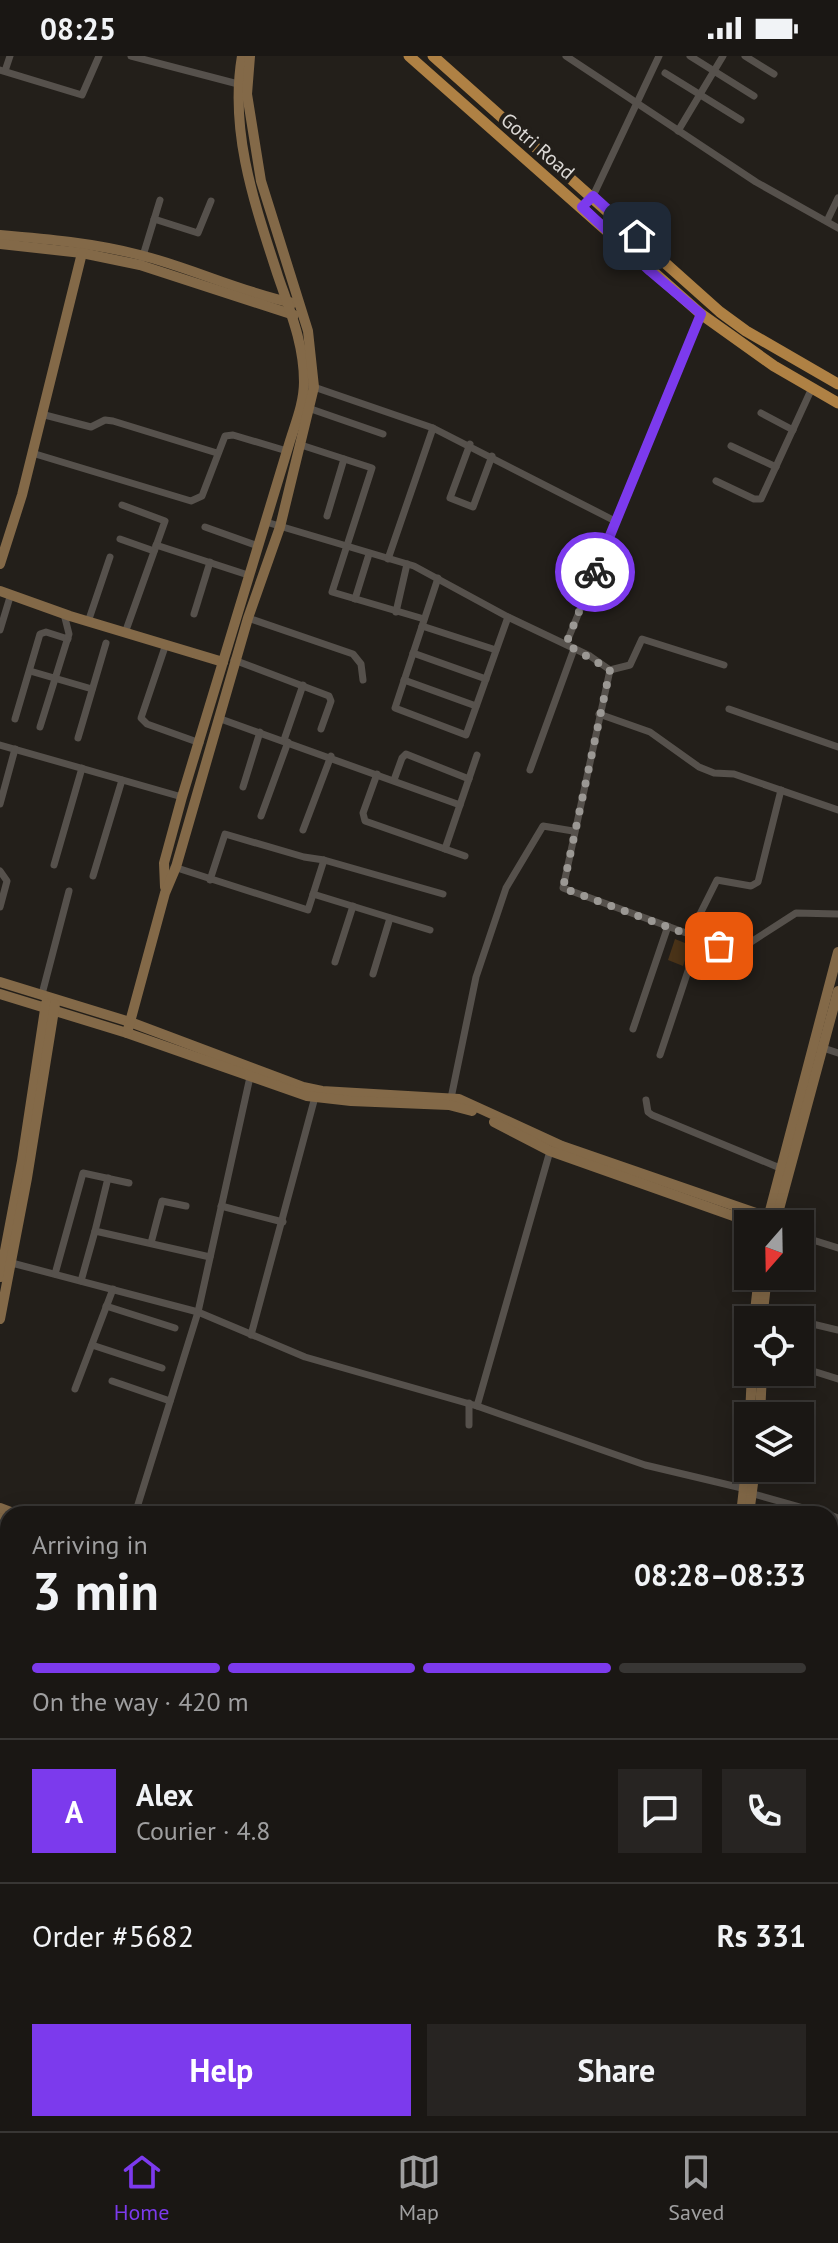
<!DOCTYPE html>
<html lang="en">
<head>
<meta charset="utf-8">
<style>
  body { margin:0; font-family:"PT Sans",sans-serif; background:#272422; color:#f1f3f6; height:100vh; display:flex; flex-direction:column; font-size:30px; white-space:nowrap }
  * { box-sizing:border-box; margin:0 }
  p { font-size:26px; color:#9f9fa0 }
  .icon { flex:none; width:44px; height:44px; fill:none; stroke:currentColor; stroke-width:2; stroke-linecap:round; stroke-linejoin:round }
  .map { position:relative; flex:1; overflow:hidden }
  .details { position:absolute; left:0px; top:1450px; width:838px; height:626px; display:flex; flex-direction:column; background:#1a1714; border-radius:24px 24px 0 0; box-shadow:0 4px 20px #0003,0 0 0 2px #383634 }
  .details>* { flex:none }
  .needle { width:52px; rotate:200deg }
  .fabs { position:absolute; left:734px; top:1154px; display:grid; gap:16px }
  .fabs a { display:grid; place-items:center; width:80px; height:80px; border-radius:0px; background:#1a1714; box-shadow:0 4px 20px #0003,0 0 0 2px #383634; font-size:40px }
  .pin { position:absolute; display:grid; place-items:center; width:68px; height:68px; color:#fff; margin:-34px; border-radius:16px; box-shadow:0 4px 12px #0006 }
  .courier { position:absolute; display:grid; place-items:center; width:80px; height:80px; margin:-40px; border:6px solid #7c3aed; border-radius:50%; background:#fff; color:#222; box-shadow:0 2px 10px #0007 }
  .headline em { font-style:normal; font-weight:700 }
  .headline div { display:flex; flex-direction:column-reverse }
  .headline { display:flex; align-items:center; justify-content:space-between; height:136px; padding:0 32px }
  h1 { font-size:52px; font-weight:700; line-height:60px }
  .bar { display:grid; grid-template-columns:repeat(4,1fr); gap:12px 8px; align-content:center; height:96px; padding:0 32px }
  .bar i { height:10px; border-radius:6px; background:#383634 }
  .bar .selected { background:#7c3aed }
  .bar p { grid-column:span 4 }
  .line { display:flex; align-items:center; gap:20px; padding:0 32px; border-top:2px solid #383634 }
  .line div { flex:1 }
  .round { display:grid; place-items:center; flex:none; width:84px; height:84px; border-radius:0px; background:#272422 }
  .primary-button { display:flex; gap:16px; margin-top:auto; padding:16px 32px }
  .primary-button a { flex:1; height:92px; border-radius:0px; background:#7c3aed; color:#fff; font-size:32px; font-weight:700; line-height:92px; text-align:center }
  .primary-button a+a { background:#272422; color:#f1f3f6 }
  .status { display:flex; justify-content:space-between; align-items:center; height:56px; padding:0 40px; background:#1a1714; direction:ltr }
  .status svg { height:22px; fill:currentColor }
  .dock { display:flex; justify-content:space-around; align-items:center; height:112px; border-top:2px solid #383634; background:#1a1714; font-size:22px; color:#9f9fa0 }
  .dock a { display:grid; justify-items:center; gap:4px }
  .dock .selected { color:#7c3aed }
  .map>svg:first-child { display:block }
</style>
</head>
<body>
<div class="status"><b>08:25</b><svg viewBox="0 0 49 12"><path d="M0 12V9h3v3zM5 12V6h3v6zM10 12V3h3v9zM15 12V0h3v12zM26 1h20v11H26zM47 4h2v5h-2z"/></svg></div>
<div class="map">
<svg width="838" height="2075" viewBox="0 0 838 2075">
  <rect width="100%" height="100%" fill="#231f1a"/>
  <!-- building -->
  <path fill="#4a3318" d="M675 883 690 889 683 910 668 904Z"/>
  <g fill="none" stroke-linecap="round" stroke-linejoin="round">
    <!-- street -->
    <g stroke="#56514c" stroke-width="7">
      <path d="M131 0 238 28"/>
      <path d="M566 0 756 126 838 172"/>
      <path d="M690 0 754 40"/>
      <path d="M745 0 774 18"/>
      <path d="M0 14 82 39 99 0"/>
      <path d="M5 15 10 0"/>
      <path d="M665 17 741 64"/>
      <path d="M678 75 723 0"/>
      <path d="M582 151 593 140 659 0"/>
      <path d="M154 163 198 177 211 145"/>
      <path d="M827 165 838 142"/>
      <path d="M142 203 160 144"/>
      <path d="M311 330 433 372 615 465"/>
      <path d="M311 353 383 378"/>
      <path d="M761 357 793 374"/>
      <path d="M41 358 91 371 105 364 113 365 217 397"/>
      <path d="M470 388 450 442 473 451 492 400"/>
      <path d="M301 389 372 412 332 536 424 563"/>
      <path d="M731 390 776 411"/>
      <path d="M32 397 191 445 202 440 225 380 233 379 287 395"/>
      <path d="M716 425 754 443H761L812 332"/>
      <path d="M122 449 165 465 125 577"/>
      <path d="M327 460 344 403"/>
      <path d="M266 466 414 510 508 561 590 600 610 614 563 832 730 893 748 888 796 857 838 858"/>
      <path d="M205 471 258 490"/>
      <path d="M120 483 154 495"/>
      <path d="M156 489 248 519"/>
      <path d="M388 503 433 372"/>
      <path d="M438 522 395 652 466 679 508 561"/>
      <path d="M355 543 369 498"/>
      <path d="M396 556 407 508"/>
      <path d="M194 558 210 506"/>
      <path d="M248 562 353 598 361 608 363 624"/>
      <path d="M88 566 110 501"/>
      <path d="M422 570 496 594"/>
      <path d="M0 574 10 541"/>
      <path d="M566 588 701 258"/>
      <path d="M165 591 141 662 147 668 200 687"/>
      <path d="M413 597 486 623"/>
      <path d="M234 604 329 640 331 645 321 673"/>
      <path d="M610 614 630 609 642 583 724 609"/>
      <path d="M30 615 92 633"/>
      <path d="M404 624 476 650"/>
      <path d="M729 653 838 691"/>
      <path d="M599 658 650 676 699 711 714 717 734 718 838 754"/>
      <path d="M218 662 460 749"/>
      <path d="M15 663 40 578 46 576 68 583"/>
      <path d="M40 671 69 578 64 558"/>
      <path d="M78 682 106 587"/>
      <path d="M284 684 303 629"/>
      <path d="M0 689 182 741"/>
      <path d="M530 714 574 593"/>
      <path d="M377 718 363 757 365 765 465 800"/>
      <path d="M394 724 402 702 406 698 469 723"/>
      <path d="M243 731 260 676"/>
      <path d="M0 748 15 693"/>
      <path d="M261 760 288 686"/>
      <path d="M303 774 331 700"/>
      <path d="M445 793 477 699"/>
      <path d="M324 804 443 838"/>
      <path d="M54 809 82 712"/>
      <path d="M174 811 308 854 324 804 304 801 225 778 210 824"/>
      <path d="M0 815 7 825 0 851"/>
      <path d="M93 820 122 724"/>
      <path d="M313 838 430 874"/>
      <path d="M690 878 717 824 751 830 758 826 781 734"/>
      <path d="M335 906 353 850"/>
      <path d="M373 918 390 862"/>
      <path d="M42 938 69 835"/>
      <path d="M633 973 668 870"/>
      <path d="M820 991 838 997"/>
      <path d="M660 999 699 882"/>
      <path d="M646 1044 648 1056 652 1059 780 1112"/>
      <path d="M450 1047 476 921 506 832 543 770 573 775"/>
      <path d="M108 1122 95 1175 210 1201"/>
      <path d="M221 1150 283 1166"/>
      <path d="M800 1180 838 1192"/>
      <path d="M151 1187 162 1145 186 1150"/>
      <path d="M8 1206 198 1256 305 1301 477 1350 550 1095"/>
      <path d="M55 1218 83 1117 129 1127"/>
      <path d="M81 1225 95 1175"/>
      <path d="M106 1250 175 1272"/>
      <path d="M761 1255 798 1264"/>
      <path d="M800 1265 838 1274"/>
      <path d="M251 1279 315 1041"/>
      <path d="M92 1289 162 1312"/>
      <path d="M800 1311 838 1323"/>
      <path d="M112 1325 170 1345"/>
      <path d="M75 1333 113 1233"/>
      <path d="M469 1347V1369"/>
      <path d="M477 1350 645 1409 746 1433"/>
      <path d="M750 1437 825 1458"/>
      <path d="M135 1458 198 1256 250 1021"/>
      <path d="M830 1459 838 1462"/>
      <path d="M830 1513 838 1514"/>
      <path d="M830 1648 838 1650"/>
      <path d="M830 1700 838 1702"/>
      <path d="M830 1738 834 1739 830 1771"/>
      <path d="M832 1962 838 1840"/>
      <path d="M538 2068 560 2075"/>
      <path d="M294 2075 297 2068"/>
      <path d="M650 2075 651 2068"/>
    </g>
    <!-- secondary -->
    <g stroke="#836948" stroke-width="10">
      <path d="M0 179C48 183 93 187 140 199 192 212 240 236 293 247"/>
      <path d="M0 188 82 197 140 209 294 259"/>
      <path d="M0 508 22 439 82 197"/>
      <path d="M0 535 70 560 223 606"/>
      <path d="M165 831 164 807 182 741 290 385C296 366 304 346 304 326 304 288 290 255 278 220 255 149 229 76 242 0"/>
      <path d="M0 926 130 966 303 1031 322 1035 459 1043 562 1090 776 1164"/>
      <path d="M0 938 127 977 307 1040 351 1045 449 1049 472 1055"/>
      <path d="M127 977 165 837 176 811 248 562 280 471 314 331 308 275 261 125 247 38 250 0"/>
      <path d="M494 1066 550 1095 756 1168"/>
      <path d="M767 1166 838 896"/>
      <path d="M775 1168 838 935"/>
      <path d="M0 1221 22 1105 46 947"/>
      <path d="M0 1263 27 1122 55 948"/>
      <path d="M754 1264 759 1220"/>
      <path d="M762 1264 767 1220"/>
      <path d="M750 1360 752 1316"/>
      <path d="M760 1360 762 1316"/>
      <path d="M0 1452 16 1458"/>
      <path d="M741 1458 748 1397"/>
      <path d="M749 1458 755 1412"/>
      <path d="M0 1462 8 1465"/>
      <path d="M744 2068 746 2075"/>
      <path d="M753 2068 755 2075"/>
    </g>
    <!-- primary -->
    <g stroke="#af8144" stroke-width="11">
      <path d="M409 0 701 258 774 310 838 347"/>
      <path d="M433 0 720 256 746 275 838 328"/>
    </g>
  </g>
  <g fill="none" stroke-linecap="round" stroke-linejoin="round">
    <!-- done -->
    <path stroke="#9b9894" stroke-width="8" stroke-dasharray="0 14.4" d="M595 516 566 588 610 614 563 832 719 890"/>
    <!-- route -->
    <path stroke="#7c3aed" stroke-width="10" d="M595 516 701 258 650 215 582 151 593 140 637 180"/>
  </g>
  <g text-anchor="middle" stroke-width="8" stroke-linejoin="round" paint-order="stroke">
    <!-- street labels -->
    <g font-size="20" fill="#dcd9d6" stroke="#231f1a">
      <text transform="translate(538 90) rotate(41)" y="7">Gotri Road</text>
    </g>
  </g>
</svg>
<div class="fabs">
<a><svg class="needle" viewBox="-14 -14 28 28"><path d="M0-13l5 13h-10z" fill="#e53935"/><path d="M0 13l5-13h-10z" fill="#9f9fa0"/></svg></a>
<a><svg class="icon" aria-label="locate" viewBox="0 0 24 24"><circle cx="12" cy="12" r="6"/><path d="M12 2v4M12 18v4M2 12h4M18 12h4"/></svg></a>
<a><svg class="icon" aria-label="layers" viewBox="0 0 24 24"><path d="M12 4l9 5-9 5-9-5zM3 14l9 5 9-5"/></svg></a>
</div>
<div class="pin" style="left:719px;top:890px;background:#ea580c"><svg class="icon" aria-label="bag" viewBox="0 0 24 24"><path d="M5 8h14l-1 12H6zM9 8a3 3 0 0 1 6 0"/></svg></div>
<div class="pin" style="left:637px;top:180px;background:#1f2937"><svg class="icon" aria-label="home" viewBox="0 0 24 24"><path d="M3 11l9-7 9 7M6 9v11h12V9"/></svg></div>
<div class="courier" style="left:595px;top:516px"><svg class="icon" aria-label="bike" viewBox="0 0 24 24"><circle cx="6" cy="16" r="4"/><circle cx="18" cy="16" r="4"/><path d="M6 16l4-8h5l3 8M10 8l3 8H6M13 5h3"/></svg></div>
<section class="details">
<div class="headline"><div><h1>3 min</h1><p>Arriving in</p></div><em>08:28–08:33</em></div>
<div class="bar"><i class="selected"></i><i class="selected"></i><i class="selected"></i><i></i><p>On the way · 420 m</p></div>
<div class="line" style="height:144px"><b class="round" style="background:#7c3aed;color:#fff">A</b><div><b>Alex</b><p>Courier · 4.8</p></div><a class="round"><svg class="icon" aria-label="chat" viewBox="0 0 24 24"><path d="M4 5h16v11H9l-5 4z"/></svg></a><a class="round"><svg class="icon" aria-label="phone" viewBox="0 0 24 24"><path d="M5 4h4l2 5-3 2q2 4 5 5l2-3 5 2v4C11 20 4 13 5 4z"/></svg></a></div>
<div class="line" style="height:104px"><div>Order #5682</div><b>Rs 331</b></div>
<div class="primary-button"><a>Help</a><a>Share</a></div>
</section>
</div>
<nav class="dock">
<a class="selected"><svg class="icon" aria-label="home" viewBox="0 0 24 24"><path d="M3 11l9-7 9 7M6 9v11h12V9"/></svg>Home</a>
<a><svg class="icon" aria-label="map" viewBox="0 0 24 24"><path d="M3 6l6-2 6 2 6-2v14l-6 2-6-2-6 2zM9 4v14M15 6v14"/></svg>Map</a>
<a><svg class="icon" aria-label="saved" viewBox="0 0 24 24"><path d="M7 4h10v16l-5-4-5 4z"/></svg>Saved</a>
</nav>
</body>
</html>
